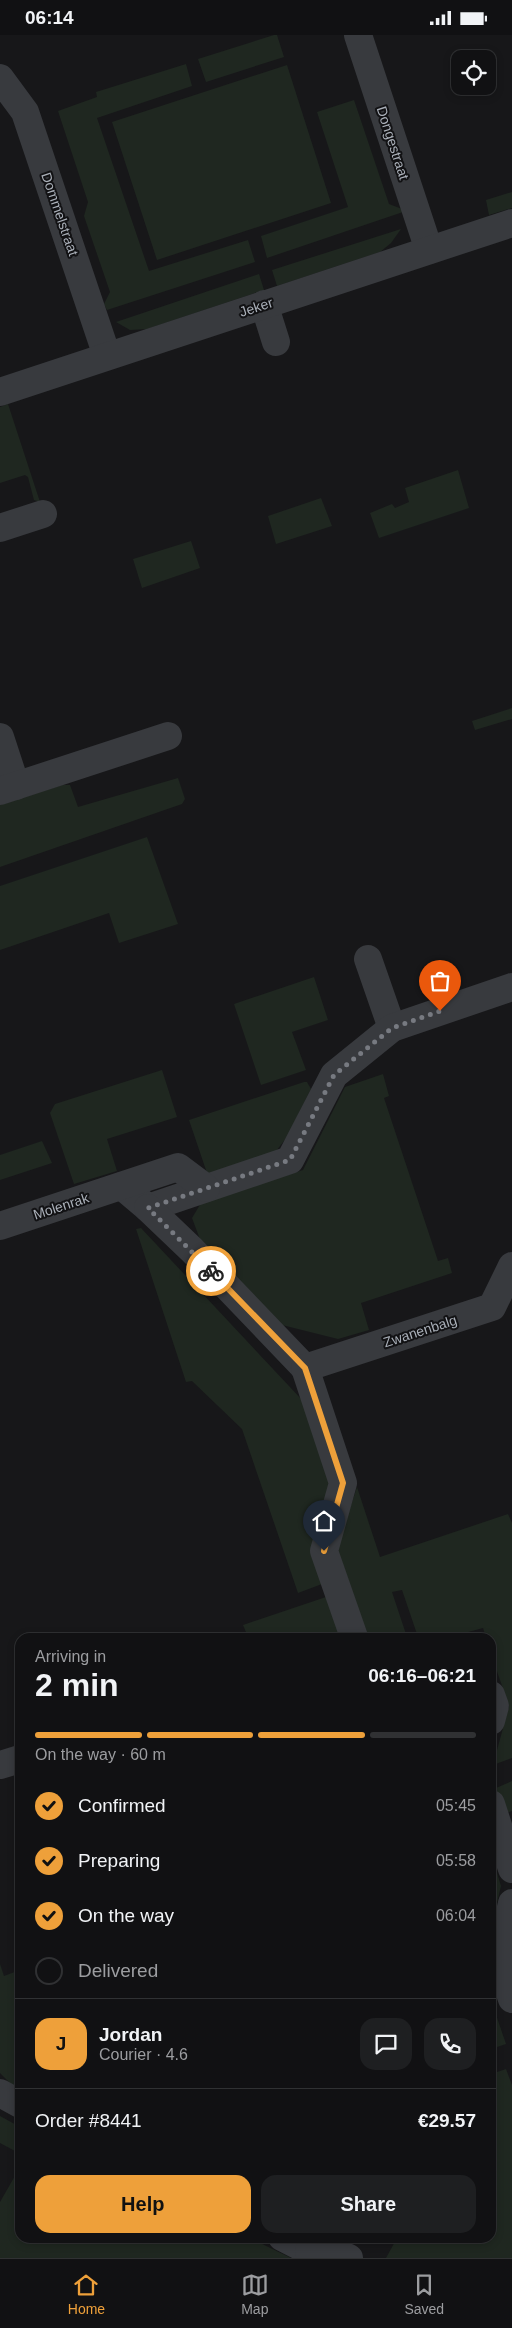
<!DOCTYPE html>
<html lang="en">
<head>
<meta charset="utf-8">
<style>
  body { margin:0; font-family:Helvetica,sans-serif; background:#1e1f21; color:#f1f3f6; height:100vh; display:flex; flex-direction:column; font-size:19px; white-space:nowrap }
  * { box-sizing:border-box; margin:0 }
  p { font-size:16px; color:#9c9da0 }
  .icon { flex:none; width:28px; height:28px; fill:none; stroke:currentColor; stroke-width:2; stroke-linecap:round; stroke-linejoin:round }
  .map { position:relative; flex:1; overflow:hidden }
  .details { position:absolute; left:15px; top:1598px; width:481px; height:610px; display:flex; flex-direction:column; background:#111113; border-radius:15px; box-shadow:0 2px 8px #0003,0 0 0 1px #303133 }
  .details>* { flex:none }
  .controls { position:absolute; left:451px; top:15px; display:grid; gap:10px }
  .controls a { display:grid; place-items:center; width:45px; height:45px; border-radius:10px; background:#111113; box-shadow:0 2px 8px #0003,0 0 0 1px #303133; font-size:25px }
  .pin { position:absolute; display:grid; place-items:center; width:42px; height:42px; color:#fff; margin:-51px -21px; border-radius:50% 50% 50% 0; rotate:-45deg; box-shadow:0 0 5px #0007 }
  .pin .icon { rotate:45deg }
  .courier { position:absolute; display:grid; place-items:center; width:50px; height:50px; margin:-25px; border:4px solid #eea03a; border-radius:50%; background:#fff; color:#222; box-shadow:0 1px 6px #0007 }
  .head em { font-style:normal; font-weight:800 }
  .head div { display:flex; flex-direction:column-reverse }
  .head { display:flex; align-items:center; justify-content:space-between; height:85px; padding:0 20px }
  h1 { font-size:32px; font-weight:800; line-height:38px }
  .bar { display:grid; grid-template-columns:repeat(4,1fr); gap:8px 5px; align-content:center; height:60px; padding:0 20px }
  .bar i { height:6px; border-radius:4px; background:#303133 }
  .bar .active { background:#eea03a }
  .bar p { grid-column:span 4 }
  .line { display:flex; align-items:center; gap:12px; padding:0 20px; border-top:1px solid #303133 }
  .line div { flex:1 }
  .round { display:grid; place-items:center; flex:none; width:52px; height:52px; border-radius:15px; background:#1e1f21 }
  ol { padding:0 20px; list-style:none }
  li { display:flex; align-items:center; gap:15px; height:55px }
  li p { margin-inline-start:auto }
  li .icon { padding:5px; border-radius:50%; background:#eea03a; color:#111; stroke-width:4 }
  li:last-child { color:#9c9da0 }
  li i { width:28px; height:28px; border:2px solid #303133; border-radius:50% }
  .cta { display:flex; gap:10px; margin-top:auto; padding:10px 20px }
  .cta a { flex:1; height:58px; border-radius:15px; background:#eea03a; color:#111; font-size:20px; font-weight:800; line-height:58px; text-align:center }
  .cta a+a { background:#1e1f21; color:#f1f3f6 }
  .status { display:flex; justify-content:space-between; align-items:center; height:35px; padding:0 25px; background:#111113; direction:ltr }
  .status svg { height:14px; fill:currentColor }
  .menu { display:flex; justify-content:space-around; align-items:center; height:70px; border-top:1px solid #303133; background:#111113; font-size:14px; color:#9c9da0 }
  .menu a { display:grid; justify-items:center; gap:2px }
  .menu .active { color:#eea03a }
  .map>svg:first-child { display:block }
</style>
</head>
<body>
<div class="status"><b>06:14</b><svg viewBox="0 0 49 12"><path d="M0 12V9h3v3zM5 12V6h3v6zM10 12V3h3v9zM15 12V0h3v12zM26 1h20v11H26zM47 4h2v5h-2z"/></svg></div>
<div class="map">
<svg width="512" height="2223" viewBox="0 0 512 2223">
  <rect width="100%" height="100%" fill="#171719"/>
  <!-- green -->
  <g fill="#1f2720">
    <path d="M274 0H277L284 22 206 47 198 24Z"/>
    <path d="M186 29 192 51 97 83 149 236 248 205 255 227 107 275 104 269 110 257 84 181 88 167 58 76 97 62 96 57Z"/>
    <path d="M287 30 331 168 157 225 112 87Z"/>
    <path d="M354 65 389 169 402 174 403 177 267 223 261 201 348 172 317 77Z"/>
    <path d="M512 157V173L489 180 486 165Z"/>
    <path d="M401 194 391 208 380 217 277 251 272 235Z"/>
    <path d="M259 239 264 255 147 294 130 295 116 287Z"/>
    <path d="M8 369 40 467 34 465 28 442 25 440 0 448V372Z"/>
    <path d="M458 435 469 473 379 503 370 478 392 469 395 473 409 467 405 453Z"/>
    <path d="M321 463 332 491 276 509 268 481Z"/>
    <path d="M191 506 200 533 142 553 133 524Z"/>
    <path d="M512 673V684L475 695 472 686Z"/>
    <path d="M178 743 185 764 182 769 0 832V770L62 750H70L78 772Z"/>
    <path d="M147 802 178 889 119 908 109 878 0 915V851Z"/>
    <path d="M314 942 328 985 292 997 306 1035 261 1050 234 969Z"/>
    <path d="M162 1035 177 1082 107 1104 117 1136 74 1149 50 1078 55 1069Z"/>
    <path d="M383 1039 389 1061 384 1063 438 1226 448 1223 452 1238 361 1268 369 1295 338 1304 282 1290 201 1207 192 1183 201 1168 303 1135 345 1052Z"/>
    <path d="M304 1047H307L311 1054 287 1102 273 1120 208 1141 189 1085Z"/>
    <path d="M42 1106 52 1128 0 1145V1120Z"/>
    <path d="M141 1193 304 1367 330 1445 322 1549 298 1558 242 1394 192 1346 186 1347 136 1194Z"/>
    <path d="M357 1452 380 1522 508 1479 512 1488V1723L493 1730 509 1671 491 1619V1602H486L483 1593 450 1602H418L402 1555 392 1557 407 1602H368L337 1512Z"/>
    <path d="M326 1562 340 1602H248L243 1590Z"/>
    <path d="M512 1746V1776L503 1779 496 1753Z"/>
    <path d="M491 1825H493L501 1851 491 1893Z"/>
    <path d="M0 1929 4 1941 20 1935V2055L12 2050 0 2038Z"/>
    <path d="M491 1965 506 2009 491 2014Z"/>
    <path d="M506 2034 512 2050V2223H386L397 2203 491 2202V2039Z"/>
    <path d="M0 2081 20 2092V2107L15 2116 0 2108Z"/>
    <path d="M20 2132V2202L250 2203 291 2223H0V2167Z"/>
  </g>
  <g fill="none" stroke-linecap="round" stroke-linejoin="round">
    <!-- minor -->
    <g stroke="#383a3e" stroke-width="28">
      <path d="M358 0 429 215"/>
      <path d="M0 43 25 77 107 321"/>
      <path d="M264 269 276 307"/>
      <path d="M0 357 512 188"/>
      <path d="M0 493 43 479"/>
      <path d="M0 702 16 751"/>
      <path d="M0 756 168 701"/>
      <path d="M368 924 392 993"/>
      <path d="M122 1151 148 1173 290 1125 334 1040 392 993 512 952"/>
      <path d="M148 1173 192 1215 305 1333"/>
      <path d="M0 1191 178 1132 206 1153"/>
      <path d="M354 1602 324 1516 343 1448 305 1333 492 1272 512 1231"/>
      <path d="M491 1660 495 1671 491 1686"/>
      <path d="M0 1730 20 1724"/>
      <path d="M491 1769 512 1834"/>
      <path d="M512 1868 499 1925 512 1964"/>
      <path d="M0 2058 20 2069"/>
      <path d="M282 2202 309 2216 313 2223"/>
      <path d="M309 2216 327 2213 349 2223"/>
    </g>
  </g>
  <g fill="none" stroke-linecap="round" stroke-linejoin="round">
    <!-- done -->
    <path stroke="#777a81" stroke-width="5" stroke-dasharray="0 9" d="M211 1236 148 1173 290 1125 334 1040 392 993 440 976"/>
    <!-- route -->
    <path stroke="#eea03a" stroke-width="6" d="M211 1236 305 1333 343 1448 324 1516"/>
  </g>
  <g text-anchor="middle" stroke-width="4" stroke-linejoin="round" paint-order="stroke">
    <!-- street labels -->
    <g font-size="14" fill="#aab0b9" stroke="#121214">
      <text transform="translate(393 108) rotate(72)" y="5">Dongestraat</text>
      <text transform="translate(60 179) rotate(71)" y="5">Dommelstraat</text>
      <text transform="translate(256 272) rotate(-18)" y="5">Jeker</text>
      <text transform="translate(61 1171) rotate(-18)" y="5">Molenrak</text>
      <text transform="translate(420 1296) rotate(-18)" y="5">Zwanenbalg</text>
    </g>
  </g>
</svg>
<div class="controls">
<a><svg class="icon" aria-label="locate" viewBox="0 0 24 24"><circle cx="12" cy="12" r="6"/><path d="M12 2v4M12 18v4M2 12h4M18 12h4"/></svg></a>
</div>
<div class="pin" style="left:440px;top:976px;background:#ea580c"><svg class="icon" aria-label="bag" viewBox="0 0 24 24"><path d="M5 8h14l-1 12H6zM9 8a3 3 0 0 1 6 0"/></svg></div>
<div class="pin" style="left:324px;top:1516px;background:#1f2937"><svg class="icon" aria-label="home" viewBox="0 0 24 24"><path d="M3 11l9-7 9 7M6 9v11h12V9"/></svg></div>
<div class="courier" style="left:211px;top:1236px"><svg class="icon" aria-label="bike" viewBox="0 0 24 24"><circle cx="6" cy="16" r="4"/><circle cx="18" cy="16" r="4"/><path d="M6 16l4-8h5l3 8M10 8l3 8H6M13 5h3"/></svg></div>
<section class="details">
<div class="head"><div><h1>2 min</h1><p>Arriving in</p></div><em>06:16–06:21</em></div>
<div class="bar"><i class="active"></i><i class="active"></i><i class="active"></i><i></i><p>On the way · 60 m</p></div>
<ol>
<li><svg class="icon" aria-label="check" viewBox="0 0 24 24"><path d="M5 12l5 5 9-10"/></svg>Confirmed<p>05:45</p></li>
<li><svg class="icon" aria-label="check" viewBox="0 0 24 24"><path d="M5 12l5 5 9-10"/></svg>Preparing<p>05:58</p></li>
<li><svg class="icon" aria-label="check" viewBox="0 0 24 24"><path d="M5 12l5 5 9-10"/></svg>On the way<p>06:04</p></li>
<li><i></i>Delivered</li>
</ol>
<div class="line" style="height:90px"><b class="round" style="background:#eea03a;color:#111">J</b><div><b>Jordan</b><p>Courier · 4.6</p></div><a class="round"><svg class="icon" aria-label="chat" viewBox="0 0 24 24"><path d="M4 5h16v11H9l-5 4z"/></svg></a><a class="round"><svg class="icon" aria-label="phone" viewBox="0 0 24 24"><path d="M5 4h4l2 5-3 2q2 4 5 5l2-3 5 2v4C11 20 4 13 5 4z"/></svg></a></div>
<div class="line" style="height:65px"><div>Order #8441</div><b>€29.57</b></div>
<div class="cta"><a>Help</a><a>Share</a></div>
</section>
</div>
<nav class="menu">
<a class="active"><svg class="icon" aria-label="home" viewBox="0 0 24 24"><path d="M3 11l9-7 9 7M6 9v11h12V9"/></svg>Home</a>
<a><svg class="icon" aria-label="map" viewBox="0 0 24 24"><path d="M3 6l6-2 6 2 6-2v14l-6 2-6-2-6 2zM9 4v14M15 6v14"/></svg>Map</a>
<a><svg class="icon" aria-label="saved" viewBox="0 0 24 24"><path d="M7 4h10v16l-5-4-5 4z"/></svg>Saved</a>
</nav>
</body>
</html>
